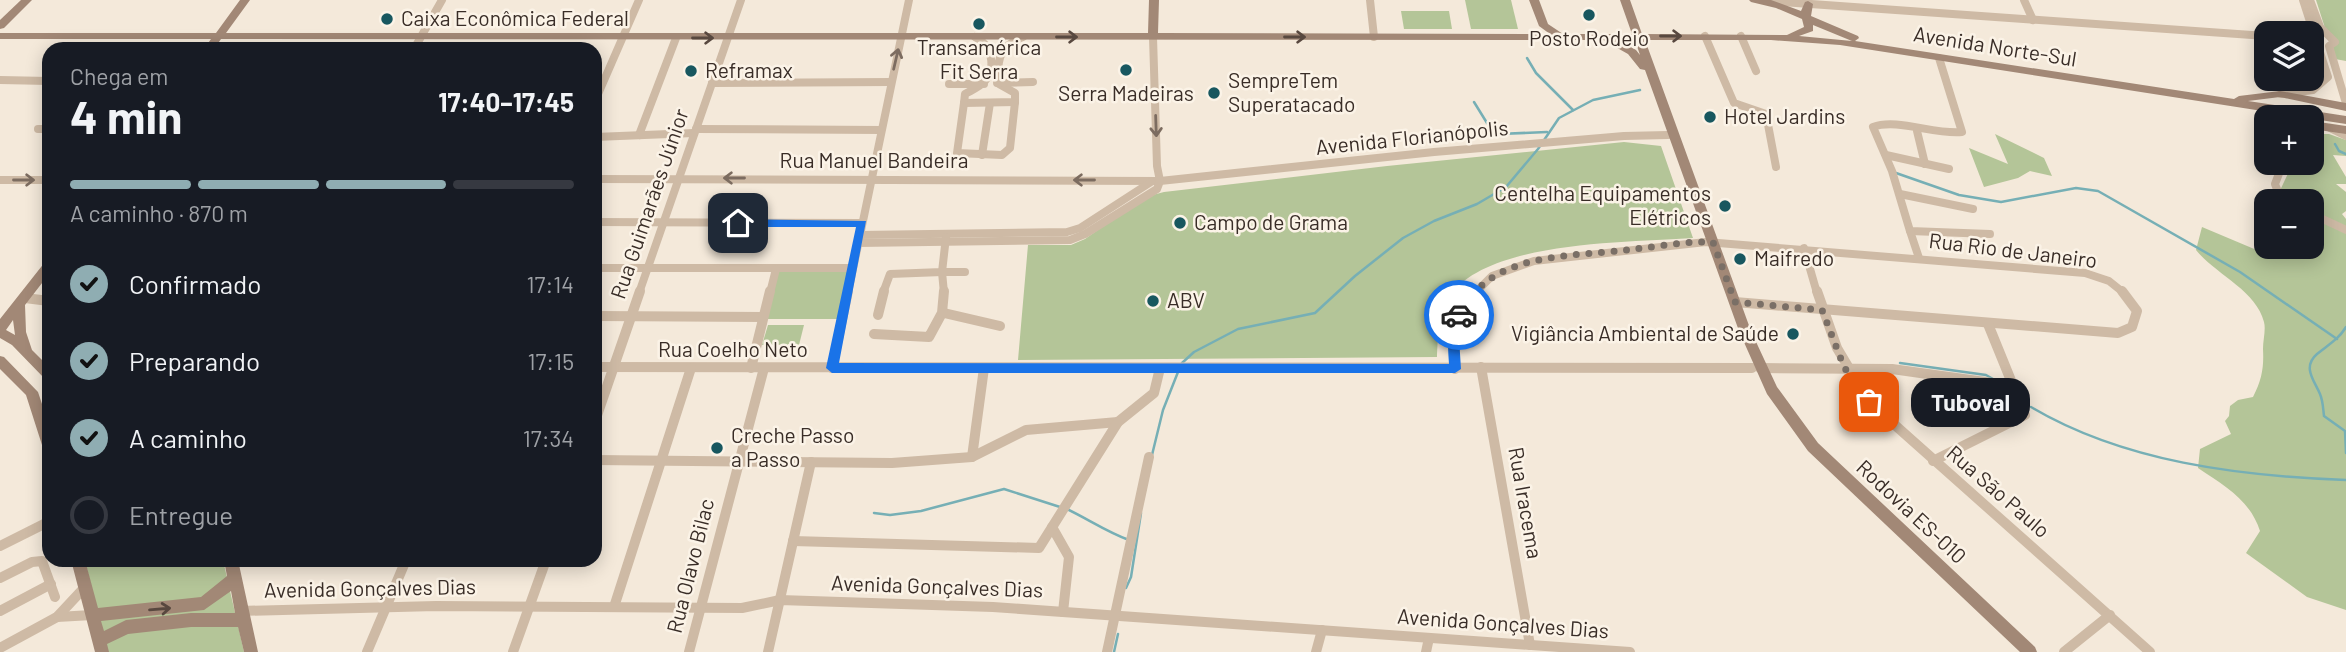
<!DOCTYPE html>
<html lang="pt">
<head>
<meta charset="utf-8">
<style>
  body { margin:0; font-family:Barlow,sans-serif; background:#20242c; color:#f1f3f6; height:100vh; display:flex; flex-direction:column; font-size:26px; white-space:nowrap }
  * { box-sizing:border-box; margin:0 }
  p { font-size:23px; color:#9ea1a6 }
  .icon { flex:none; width:38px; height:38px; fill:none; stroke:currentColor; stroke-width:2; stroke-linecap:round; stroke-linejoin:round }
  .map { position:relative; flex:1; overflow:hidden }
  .drawer { position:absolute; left:42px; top:42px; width:560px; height:525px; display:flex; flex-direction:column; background:#171b24; border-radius:21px; box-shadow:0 4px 18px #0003 }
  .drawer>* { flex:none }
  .buttons { position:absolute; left:2254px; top:21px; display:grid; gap:14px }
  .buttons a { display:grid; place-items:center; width:70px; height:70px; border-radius:14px; background:#171b24; box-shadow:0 4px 18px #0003; font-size:35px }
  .pin { position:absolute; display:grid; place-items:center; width:60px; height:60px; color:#fff; margin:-30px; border-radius:14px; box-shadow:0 4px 10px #0006 }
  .courier { position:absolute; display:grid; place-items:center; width:70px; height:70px; margin:-35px; border:5px solid #1a73e8; border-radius:50%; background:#fff; color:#222; box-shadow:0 2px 9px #0007 }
  .bubble { position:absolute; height:49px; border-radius:21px; background:#171b24; box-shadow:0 4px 18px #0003; font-size:23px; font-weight:700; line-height:49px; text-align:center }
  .summary em { font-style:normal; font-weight:700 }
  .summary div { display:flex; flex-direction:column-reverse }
  .summary { display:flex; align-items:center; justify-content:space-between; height:119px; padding:0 28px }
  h1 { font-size:46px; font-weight:700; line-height:52px }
  .bar { display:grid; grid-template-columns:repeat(4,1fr); gap:10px 7px; align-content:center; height:84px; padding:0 28px }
  .bar i { height:9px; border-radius:5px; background:#363941 }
  .bar .on { background:#8fadb2 }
  .bar p { grid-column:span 4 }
  ol { padding:0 28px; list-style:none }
  li { display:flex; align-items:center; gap:21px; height:77px }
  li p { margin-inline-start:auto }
  li .icon { padding:7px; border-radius:50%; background:#8fadb2; color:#111; stroke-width:4 }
  li:last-child { color:#9ea1a6 }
  li i { width:38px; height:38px; border:4px solid #363941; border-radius:50% }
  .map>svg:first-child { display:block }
</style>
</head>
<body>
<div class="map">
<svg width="2346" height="652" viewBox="0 0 2346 652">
  <rect width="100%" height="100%" fill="#f4e9da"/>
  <!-- green -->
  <g fill="#b4c598">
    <path d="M1465 0H1511L1518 29H1471Z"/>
    <path d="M2316 0H2346V61L2335 59Z"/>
    <path d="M1401 11H1449L1452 29H1404Z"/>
    <path d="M1995 134 2044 158 2052 176 2030 171 2018 178 1984 187 1969 148 2008 164Z"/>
    <path d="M2312 134H2329L2346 140V156L2333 155 2346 177V184H2336L2346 192V211L2342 214 2346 219V610L2307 597 2246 553 2260 531C2250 500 2225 486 2198 468L2200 449 2231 434 2225 421 2229 416 2230 406 2238 400 2253 397C2262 380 2264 367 2263 349 2263 340 2266 330 2264 322 2256 290 2215 274 2196 250L2202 227 2259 251 2266 230V247H2312V201H2275L2293 163H2312Z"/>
    <path d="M1624 142 1661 146 1693 238C1627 243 1491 240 1450 295 1438 310 1438 339 1437 357L1018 360 1028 245H1071L1085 239 1145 197 1164 192 1387 166Z"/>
    <path d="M778 269H849L838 319H764Z"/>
    <path d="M768 325H804L799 345H762Z"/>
    <path d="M85 560H223L244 652H107Z"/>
  </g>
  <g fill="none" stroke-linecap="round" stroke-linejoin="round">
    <!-- stream -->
    <g stroke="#76afb5" stroke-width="2.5">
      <path d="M1527 58 1536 73 1573 110"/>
      <path d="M1474 102 1487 123 1499 134 1547 132"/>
      <path d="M2335 144 2339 151 2346 154"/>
      <path d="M1896 173 1959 195 2001 202 2076 188 2098 191 2240 272 2337 339"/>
      <path d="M2346 327C2339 339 2328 345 2317 354 2302 367 2314 380 2320 394 2323 401 2323 408 2324 416L2345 431 2346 453"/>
      <path d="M1182 363 1194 352 1238 329 1315 313 1355 276 1403 238 1434 221 1477 204 1506 187 1538 149 1559 118 1593 100 1640 90"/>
      <path d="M1900 363 1986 375 1993 379"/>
      <path d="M2031 407C2124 462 2239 476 2346 480"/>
      <path d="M1152 455 1163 410 1178 372"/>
      <path d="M1067 509C1088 519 1107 532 1129 540"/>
      <path d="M874 513 890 515 921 511 1004 489 1060 507"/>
      <path d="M1126 588 1131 577 1141 513"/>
      <path d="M1114 652 1118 634"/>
    </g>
    <!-- street-far1 -->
    <g stroke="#cebaa5" stroke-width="8">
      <path d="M1370 0 1374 37"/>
      <path d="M2024 0 2033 20"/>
      <path d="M2310 0 2320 27 2335 42 2329 46 2346 103"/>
      <path d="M1769 1 2266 36"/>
      <path d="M1705 36 1734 103 1766 114 1776 167"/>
      <path d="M1741 36 1756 71"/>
      <path d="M975 37C991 44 997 67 985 81 980 87 972 90 965 94L964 103 1015 102V93L999 84C996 60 1000 45 1023 37"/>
      <path d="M414 49 442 0"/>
      <path d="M1939 58 1962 132C1935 135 1897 118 1873 127L1892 171 1910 231 1990 234"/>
      <path d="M0 80 49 81"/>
      <path d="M712 83 891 82"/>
      <path d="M997 83 1033 82"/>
      <path d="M949 84H984"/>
      <path d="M2281 94 2313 90 2328 77 2303 0"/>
      <path d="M595 101 639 0"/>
      <path d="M964 103 957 153 1002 155 1010 148 1015 102"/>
      <path d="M2330 128 2346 136"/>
      <path d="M38 129H49"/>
      <path d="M696 129 881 130"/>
      <path d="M1917 131 1925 164"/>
      <path d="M639 135 676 38"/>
      <path d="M595 137 694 133"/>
      <path d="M982 155 990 103"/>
      <path d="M1886 155 1949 169"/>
      <path d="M2283 163 2275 184 2278 192 2287 201"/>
      <path d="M595 179 1160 181 1434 152 1624 136 1668 135"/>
      <path d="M0 180H49"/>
      <path d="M1900 194 1973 209"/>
      <path d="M2312 214 2346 230"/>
      <path d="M595 222 862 223"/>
      <path d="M1910 231 1919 258"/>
      <path d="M860 235 1067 232 1080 228 1151 182"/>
      <path d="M858 243 1070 240 1085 234 1157 189 1160 181 1157 166 1153 37"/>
      <path d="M1804 248 1817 293"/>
      <path d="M595 268H853"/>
      <path d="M639 293 741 0"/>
      <path d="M770 293 776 269"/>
      <path d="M848 293 909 0"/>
      <path d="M883 293 890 274 942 272 946 237"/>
      <path d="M944 293 942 272H965"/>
      <path d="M1475 293 1492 276 1534 261 1706 242 2085 273 2109 281 2124 293"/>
    </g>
    <!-- street -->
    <g stroke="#cebaa5" stroke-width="10">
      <path d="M1817 291 1837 348 1869 402 2150 652"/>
      <path d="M25 298 49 301"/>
      <path d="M1735 302 2118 333 2132 327 2137 311 2122 291"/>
      <path d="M944 313 1000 326"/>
      <path d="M878 315 884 291"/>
      <path d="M595 316 763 317"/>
      <path d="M874 334 929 337 942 313 944 291"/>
      <path d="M595 367 1752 368"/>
      <path d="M1481 367 1530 645"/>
      <path d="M751 368 770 291"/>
      <path d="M832 368 848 291"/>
      <path d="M1760 368 1892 369 2013 386"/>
      <path d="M1455 369C1453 339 1454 313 1476 291"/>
      <path d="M595 421 640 291"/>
      <path d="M972 457 984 368"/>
      <path d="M595 460 892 463 972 457 1026 430 1118 422"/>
      <path d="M1933 461 2025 415 1988 324"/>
      <path d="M1052 527 1069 557 1063 612"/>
      <path d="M793 541 1039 548 1118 422 1154 393 1160 368"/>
      <path d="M0 546 46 523"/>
      <path d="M0 578 32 562 42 561 55 597"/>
      <path d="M614 607 691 368"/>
      <path d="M0 611 51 584"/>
      <path d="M241 611 436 606 742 608 780 600 993 607 1630 652"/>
      <path d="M57 617 92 615"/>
      <path d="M0 648 57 617 85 587"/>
      <path d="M367 652 406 560"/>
      <path d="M513 652 546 560"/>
      <path d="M689 652 764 368"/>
      <path d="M768 652 811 462"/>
      <path d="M1107 652 1149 457"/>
      <path d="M1316 652 1322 630"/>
      <path d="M1426 652 1429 638"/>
      <path d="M2064 652 2110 615"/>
    </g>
    <!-- secondary -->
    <g fill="#a28876" fill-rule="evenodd">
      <path d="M21 0H32L4 28 0 29V20Z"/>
      <path d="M240 0H250L226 33H1148L1149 0H1159L1158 33 1550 34 1539 26 1529 0H1539L1548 24 1563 34H1632L1620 0H1630L1642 34 1787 35 1804 27 1802 19 1776 8 1751 2 1749 0H1771L1801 11 1805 2 1808 1 1813 4 1811 16 1858 36 1859 38 1855 41 2234 99 2239 96 2280 91 2346 103V111L2280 97 2248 101 2346 116V124L1840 45 1771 40H1645L1751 331 1777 387 1818 443 2035 647 2037 652H2020L1808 451 1767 394 1739 331 1645 70 1640 69 1628 54 1603 40 221 39 214 49H204L211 39H0V33H216ZM1813 25 1852 41 1799 36 1813 31ZM1618 40H1635L1640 55 1636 50Z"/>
      <path d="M2312 121 2346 126V134L2312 129Z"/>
      <path d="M49 261V274L25 305 26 332 32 350 49 367V380L45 379 12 345 0 338V319L45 262ZM13 320 15 335 6 330Z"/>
      <path d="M0 356 4 357 38 392 49 425V451L44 449 42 445 26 395 0 369Z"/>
      <path d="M71 560H85L98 608 201 597 227 576 224 560H238L258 652H244L238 627H191L128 634 107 644 109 652H95ZM231 591 235 613H191L126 620 104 631 101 621 204 610Z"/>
    </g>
  </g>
  <!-- one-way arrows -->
  <defs><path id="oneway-shaft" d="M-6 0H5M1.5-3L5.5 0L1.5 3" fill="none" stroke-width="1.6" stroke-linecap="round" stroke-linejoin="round" transform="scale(1.75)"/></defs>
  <g stroke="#58483f">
    <use href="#oneway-shaft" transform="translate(1671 36)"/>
    <use href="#oneway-shaft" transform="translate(1067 37)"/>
    <use href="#oneway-shaft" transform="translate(1295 37)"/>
    <use href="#oneway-shaft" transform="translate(703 38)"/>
    <use href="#oneway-shaft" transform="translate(160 609) rotate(-5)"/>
  </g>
  <g stroke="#7c6c60">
    <use href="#oneway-shaft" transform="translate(896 59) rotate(-77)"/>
    <use href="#oneway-shaft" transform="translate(1156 126) rotate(88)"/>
    <use href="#oneway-shaft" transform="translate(734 178) rotate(-180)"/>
    <use href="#oneway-shaft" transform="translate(24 180)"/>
    <use href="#oneway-shaft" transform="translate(1084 180) rotate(-180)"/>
  </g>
  <!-- route -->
  <path fill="#1a73e8" d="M738 219 866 221 839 363 1449 364C1448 348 1445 320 1459 311L1465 315 1459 338 1461 369 1455 373H832L826 368 856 227H738L733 223Z"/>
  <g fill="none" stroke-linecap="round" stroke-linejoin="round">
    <!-- done -->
    <path stroke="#7a6f66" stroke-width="7" stroke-dasharray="0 12.6" d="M1459 315C1490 252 1566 257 1627 250 1655 247 1684 241 1713 242L1735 302 1822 310 1844 367 1869 402"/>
  </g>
  <!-- markers -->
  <g fill="#18575f" stroke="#fbf3e7" stroke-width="2.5">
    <circle cx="1589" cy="15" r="7"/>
    <circle cx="387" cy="19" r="7"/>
    <circle cx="979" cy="24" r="7"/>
    <circle cx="1126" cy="70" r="7"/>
    <circle cx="691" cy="71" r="7"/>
    <circle cx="1214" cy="93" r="7"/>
    <circle cx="1710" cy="117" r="7"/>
    <circle cx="1725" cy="206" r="7"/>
    <circle cx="1180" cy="223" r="7"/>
    <circle cx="1740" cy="259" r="7"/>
    <circle cx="1153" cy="301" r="7"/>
    <circle cx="1793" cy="334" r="7"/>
    <circle cx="717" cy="448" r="7"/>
  </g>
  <g text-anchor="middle" stroke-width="5" stroke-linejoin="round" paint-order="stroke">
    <!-- poi labels -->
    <g font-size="21" fill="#392d27" stroke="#fbf3e7" text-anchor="start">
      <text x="401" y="26">Caixa Econômica Federal</text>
      <text x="1589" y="46" text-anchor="middle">Posto Rodeio</text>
      <text x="979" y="55" text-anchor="middle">Transamérica<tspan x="979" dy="24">Fit Serra</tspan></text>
      <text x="705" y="78">Reframax</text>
      <text x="1228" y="88">SempreTem<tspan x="1228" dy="24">Superatacado</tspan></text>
      <text x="1126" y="101" text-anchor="middle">Serra Madeiras</text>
      <text x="1724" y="124">Hotel Jardins</text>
      <text x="1711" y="201" text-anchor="end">Centelha Equipamentos<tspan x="1711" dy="24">Elétricos</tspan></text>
      <text x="1194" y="230">Campo de Grama</text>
      <text x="1754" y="266">Maifredo</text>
      <text x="1167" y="308">ABV</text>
      <text x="1779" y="341" text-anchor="end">Vigiância Ambiental de Saúde</text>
      <text x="731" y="443">Creche Passo<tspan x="731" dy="24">a Passo</tspan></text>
    </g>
    <!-- street labels -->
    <g font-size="21" fill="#392d27" stroke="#fbf3e7">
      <text transform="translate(1995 47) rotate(9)" y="7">Avenida Norte-Sul</text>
      <text transform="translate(1412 138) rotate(-6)" y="7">Avenida Florianópolis</text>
      <text x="874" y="168">Rua Manuel Bandeira</text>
      <text transform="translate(650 204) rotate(-71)" y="7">Rua Guimarães Júnior</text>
      <text transform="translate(2013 251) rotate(7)" y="7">Rua Rio de Janeiro</text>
      <text x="733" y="357">Rua Coelho Neto</text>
      <text transform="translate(1998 492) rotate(41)" y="7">Rua São Paulo</text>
      <text transform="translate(1525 503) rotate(80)" y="7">Rua Iracema</text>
      <text transform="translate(1911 512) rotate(43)" y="7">Rodovia ES-010</text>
      <text transform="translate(691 566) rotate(-76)" y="7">Rua Olavo Bilac</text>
      <text transform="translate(937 587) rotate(2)" y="7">Avenida Gonçalves Dias</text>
      <text transform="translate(370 589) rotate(-1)" y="7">Avenida Gonçalves Dias</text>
      <text transform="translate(1503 624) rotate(4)" y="7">Avenida Gonçalves Dias</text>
    </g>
  </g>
</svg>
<div class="buttons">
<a><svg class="icon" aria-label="layers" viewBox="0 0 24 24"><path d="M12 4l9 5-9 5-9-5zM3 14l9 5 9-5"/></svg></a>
<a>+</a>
<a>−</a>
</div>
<div class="pin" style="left:1869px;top:402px;background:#ea580c"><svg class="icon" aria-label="bag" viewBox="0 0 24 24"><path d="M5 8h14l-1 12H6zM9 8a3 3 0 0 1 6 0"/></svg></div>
<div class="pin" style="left:738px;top:223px;background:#1f2937"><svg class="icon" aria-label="home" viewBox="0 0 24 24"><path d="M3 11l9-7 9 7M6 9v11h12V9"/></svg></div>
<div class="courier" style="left:1459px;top:315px"><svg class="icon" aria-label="car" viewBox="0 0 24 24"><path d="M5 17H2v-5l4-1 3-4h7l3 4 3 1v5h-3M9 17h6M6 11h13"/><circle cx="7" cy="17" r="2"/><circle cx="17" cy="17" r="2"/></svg></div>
<div class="bubble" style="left:1911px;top:378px;width:119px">Tuboval</div>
<section class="drawer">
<div class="summary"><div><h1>4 min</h1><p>Chega em</p></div><em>17:40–17:45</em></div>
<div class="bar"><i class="on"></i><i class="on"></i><i class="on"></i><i></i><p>A caminho · 870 m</p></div>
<ol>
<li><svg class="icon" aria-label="check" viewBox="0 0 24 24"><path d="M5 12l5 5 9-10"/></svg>Confirmado<p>17:14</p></li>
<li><svg class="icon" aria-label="check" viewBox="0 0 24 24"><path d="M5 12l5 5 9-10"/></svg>Preparando<p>17:15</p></li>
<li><svg class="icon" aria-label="check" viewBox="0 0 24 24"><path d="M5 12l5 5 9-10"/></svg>A caminho<p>17:34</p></li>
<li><i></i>Entregue</li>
</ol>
</section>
</div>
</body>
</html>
